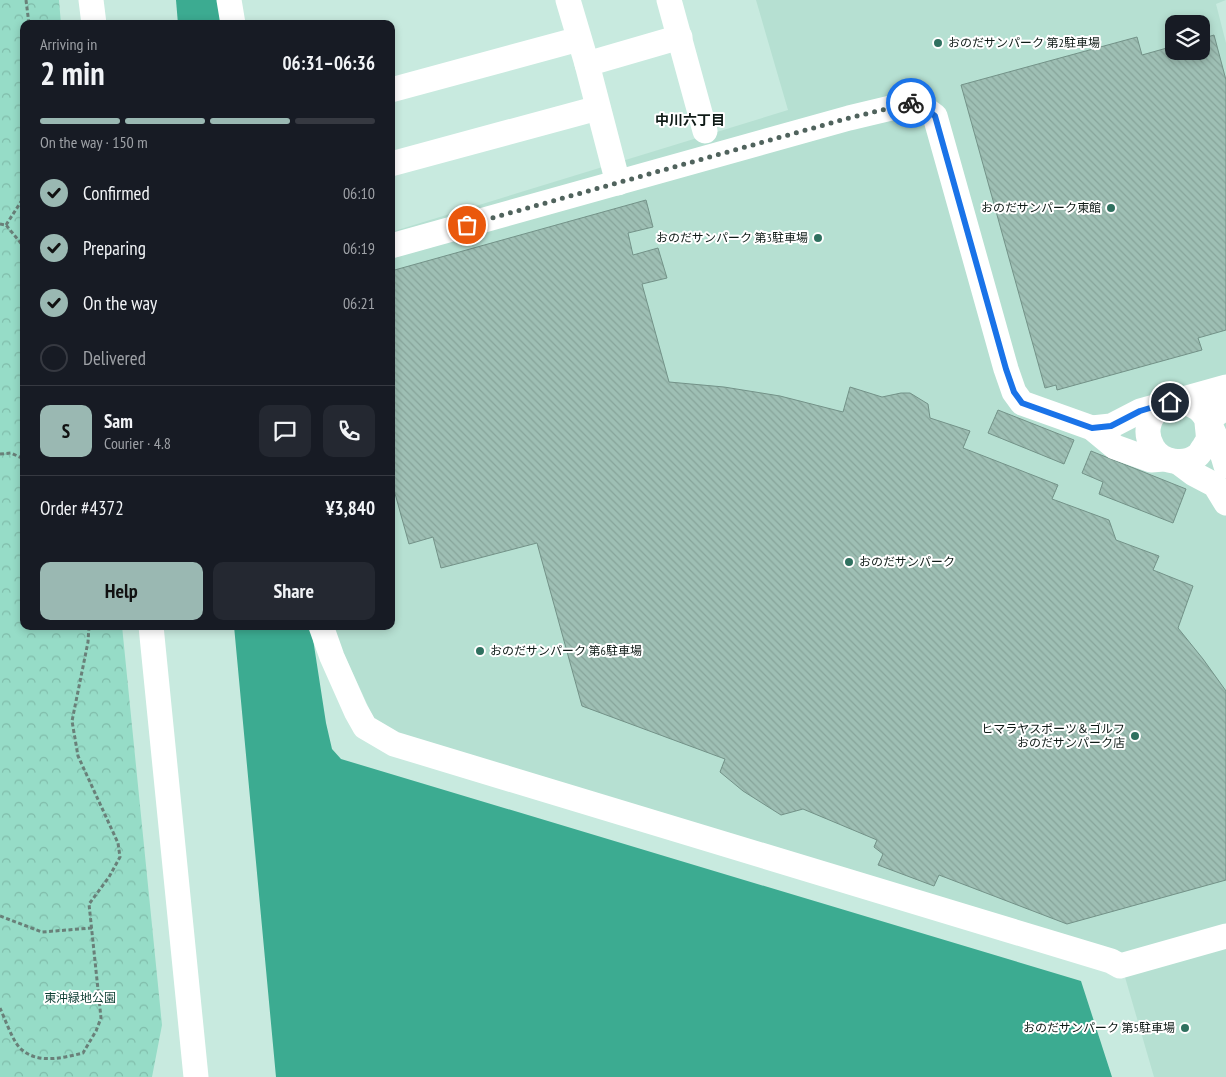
<!DOCTYPE html>
<html lang="en">
<head>
<meta charset="utf-8">
<style>
  body { margin:0; font-family:"PT Sans Narrow","Noto Sans JP",sans-serif; background:#242831; color:#f1f3f6; height:100vh; display:flex; flex-direction:column; font-size:19px; white-space:nowrap }
  * { box-sizing:border-box; margin:0 }
  p { font-size:16px; color:#9ea1a6 }
  .icon { flex:none; width:28px; height:28px; fill:none; stroke:currentColor; stroke-width:2; stroke-linecap:round; stroke-linejoin:round }
  .map { position:relative; flex:1; overflow:hidden }
  .drawer { position:absolute; left:20px; top:20px; width:375px; height:610px; display:flex; flex-direction:column; background:#171b24; border-radius:10px; box-shadow:0 2px 8px #0003 }
  .drawer>* { flex:none }
  .tools { position:absolute; left:1165px; top:15px; display:grid; gap:10px }
  .tools a { display:grid; place-items:center; width:45px; height:45px; border-radius:10px; background:#171b24; box-shadow:0 2px 8px #0003; font-size:25px }
  .pin { position:absolute; display:grid; place-items:center; width:42px; height:42px; color:#fff; margin:-21px; border:2px solid #fff; border-radius:50%; box-shadow:0 1px 5px #0007 }
  .courier { position:absolute; display:grid; place-items:center; width:50px; height:50px; margin:-25px; border:4px solid #1a73e8; border-radius:50%; background:#fff; color:#222; box-shadow:0 1px 6px #0007 }
  .headline em { font-style:normal; font-weight:700 }
  .headline div { display:flex; flex-direction:column-reverse }
  .headline { display:flex; align-items:center; justify-content:space-between; height:85px; padding:0 20px }
  h1 { font-size:32px; font-weight:700; line-height:38px }
  .bar { display:grid; grid-template-columns:repeat(4,1fr); gap:8px 5px; align-content:center; height:60px; padding:0 20px }
  .bar i { height:6px; border-radius:4px; background:#363941 }
  .bar .on { background:#9ab8b2 }
  .bar p { grid-column:span 4 }
  .line { display:flex; align-items:center; gap:12px; padding:0 20px; border-top:1px solid #363941 }
  .line div { flex:1 }
  .round { display:grid; place-items:center; flex:none; width:52px; height:52px; border-radius:10px; background:#242831 }
  ol { padding:0 20px; list-style:none }
  li { display:flex; align-items:center; gap:15px; height:55px }
  li p { margin-inline-start:auto }
  li .icon { padding:5px; border-radius:50%; background:#9ab8b2; color:#111; stroke-width:4 }
  li:last-child { color:#9ea1a6 }
  li i { width:28px; height:28px; border:2px solid #363941; border-radius:50% }
  .primary-button { display:flex; gap:10px; margin-top:auto; padding:10px 20px }
  .primary-button a { flex:1; height:58px; border-radius:10px; background:#9ab8b2; color:#111; font-size:20px; font-weight:700; line-height:58px; text-align:center }
  .primary-button a+a { background:#242831; color:#f1f3f6 }
  .map>svg:first-child { display:block }
</style>
</head>
<body>
<div class="map">
<svg width="1226" height="1077" viewBox="0 0 1226 1077">
  <defs>
    <pattern id="park-crowns" width="20" height="18" patternUnits="userSpaceOnUse" patternTransform="scale(1.25)"><rect width="20" height="18" fill="#96dcc7"/><path d="M2 6a3 3 0 1 1 6 0M12 15a3 3 0 1 1 6 0" fill="none" stroke="#80bcaa"/></pattern>
    <pattern id="building-back-hatch" width="6" height="6" patternUnits="userSpaceOnUse" patternTransform="scale(1.25)"><rect width="6" height="6" fill="#9ebfb4"/><path d="M-1 5l2 2M0 0l6 6M5-1l2 2" fill="none" stroke="#87a49a"/></pattern>
  </defs>
  <rect width="100%" height="100%" fill="#c8eadf"/>
  <!-- built -->
  <path fill="#b6e0d2" fill-rule="evenodd" d="M756 0H1226L1216 4 1226 43V1077H1154L1118 953 400 736 375 721 331 626H391V232L788 110ZM1174 24H1201V51H1174Z"/>
  <!-- park -->
  <path fill="url(#park-crowns)" d="M0 0H59L61 24H24V626H122L162 1025 152 1077H0Z"/>
  <!-- water -->
  <g fill="#3cab91">
    <path d="M176 0H218L221 24H178Z"/>
    <path d="M234 626H311L326 723 332 749 341 759 1081 981 1112 1077H276Z"/>
  </g>
  <!-- building -->
  <g fill="url(#building-back-hatch)" stroke="#739288">
    <path d="M1214 35 1226 80V330L1198 338 1202 350 1057 390 1056 385 1045 388 961 85 1137 37 1142 55 1174 46V51H1201V39Z"/>
    <path d="M646 200 653 227 628 233 633 255 658 248 667 278 642 284 669 382 724 387 780 396 843 412 850 387 882 397 901 393H910L928 404 930 418 970 431 963 448 1058 485 1052 499 1109 520 1116 540 1159 556 1153 570 1193 586 1178 628 1203 659 1226 691V880L1067 924 939 875 934 886 878 865 883 854 874 847 877 840 803 809 781 815 743 791 720 772 725 759 582 706 537 543 441 568 433 537 409 544 391 479V271Z"/>
    <path d="M998 410 1074 440 1064 464 988 433Z"/>
    <path d="M1091 451 1186 489 1173 523 1099 494 1103 482 1082 473Z"/>
  </g>
  <g fill="none" stroke-linecap="round" stroke-linejoin="round">
    <!-- path -->
    <g stroke="#698079" stroke-width="3" stroke-dasharray="4 2.5" stroke-linecap="butt">
      <path d="M26 0 29 24"/>
      <path d="M0 224 6 225 24 247"/>
      <path d="M6 225 24 197"/>
      <path d="M0 454 11 453 24 459"/>
      <path d="M0 916 42 932 92 928"/>
      <path d="M0 1008C5 1019 12 1039 19 1047 36 1065 62 1058 83 1053L96 1031 101 1018 89 904 109 877 120 857 118 843 78 756 72 721 88 642 89 626"/>
    </g>
    <!-- minor -->
    <g stroke="#fff" stroke-width="25">
      <path d="M91 0 94 24"/>
      <path d="M229 0 233 24"/>
      <path d="M568 0 587 64 618 183"/>
      <path d="M669 0 705 131"/>
      <path d="M587 64 680 37"/>
      <path d="M391 90 579 39"/>
      <path d="M391 164 598 108"/>
      <path d="M391 246 849 118 916 102 935 116 1006 369 1014 392 1022 403 1092 428 1115 447 1151 460 1164 459"/>
      <path d="M1207 421C1207 427 1209 435 1208 440 1208 441 1204 446 1204 447 1202 449 1200 454 1197 456 1184 466 1161 462 1153 448 1135 419 1169 389 1197 408 1209 416 1222 451 1226 466"/>
      <path d="M1207 421 1226 407"/>
      <path d="M1092 428 1111 426 1140 411 1226 387"/>
      <path d="M1178 462 1194 474 1215 485 1226 503"/>
      <path d="M151 626 196 1077"/>
      <path d="M321 626 332 657 356 711 365 727 394 744 1111 961 1120 966 1226 936"/>
    </g>
  </g>
  <g fill="none" stroke-linecap="round" stroke-linejoin="round">
    <!-- done -->
    <path stroke="#50635d" stroke-width="5" stroke-dasharray="0 9" d="M467 225 849 118 911 103"/>
    <!-- route -->
    <path stroke="#1a73e8" stroke-width="6" d="M911 103 916 102 935 116 1006 369 1014 392 1022 403 1092 428 1111 426 1140 411 1170 402"/>
  </g>
  <!-- markers -->
  <g fill="#2f705f" stroke="#fff" stroke-width="2">
    <circle cx="938" cy="43" r="5"/>
    <circle cx="1111" cy="208" r="5"/>
    <circle cx="818" cy="238" r="5"/>
    <circle cx="849" cy="562" r="5"/>
    <circle cx="480" cy="651" r="5"/>
    <circle cx="1135" cy="736" r="5"/>
    <circle cx="1185" cy="1028" r="5"/>
  </g>
  <g text-anchor="middle" stroke-width="4" stroke-linejoin="round" paint-order="stroke">
    <!-- poi labels -->
    <g font-size="12" fill="#0f1b17" stroke="#fff" text-anchor="end">
      <text x="948" y="47" text-anchor="start">おのだサンパーク 第2駐車場</text>
      <text x="1101" y="212">おのだサンパーク東館</text>
      <text x="808" y="242">おのだサンパーク 第3駐車場</text>
      <text x="859" y="566" text-anchor="start">おのだサンパーク</text>
      <text x="490" y="655" text-anchor="start">おのだサンパーク 第6駐車場</text>
      <text x="1125" y="733">ヒマラヤスポーツ＆ゴルフ<tspan x="1125" dy="14">おのだサンパーク店</tspan></text>
      <text x="1175" y="1032">おのだサンパーク 第5駐車場</text>
    </g>
    <!-- park labels -->
    <g font-size="12" fill="#0c3e32" stroke="#fff">
      <text x="80" y="1002">東沖緑地公園</text>
    </g>
    <!-- neighbourhood labels -->
    <g font-size="14" font-weight="bold" fill="#0f1b17" stroke="#fff">
      <text x="690" y="125">中川六丁目</text>
    </g>
  </g>
</svg>
<div class="tools">
<a><svg class="icon" aria-label="layers" viewBox="0 0 24 24"><path d="M12 4l9 5-9 5-9-5zM3 14l9 5 9-5"/></svg></a>
</div>
<div class="pin" style="left:467px;top:225px;background:#ea580c"><svg class="icon" aria-label="bag" viewBox="0 0 24 24"><path d="M5 8h14l-1 12H6zM9 8a3 3 0 0 1 6 0"/></svg></div>
<div class="pin" style="left:1170px;top:402px;background:#1f2937"><svg class="icon" aria-label="home" viewBox="0 0 24 24"><path d="M3 11l9-7 9 7M6 9v11h12V9"/></svg></div>
<div class="courier" style="left:911px;top:103px"><svg class="icon" aria-label="bike" viewBox="0 0 24 24"><circle cx="6" cy="16" r="4"/><circle cx="18" cy="16" r="4"/><path d="M6 16l4-8h5l3 8M10 8l3 8H6M13 5h3"/></svg></div>
<section class="drawer">
<div class="headline"><div><h1>2 min</h1><p>Arriving in</p></div><em>06:31–06:36</em></div>
<div class="bar"><i class="on"></i><i class="on"></i><i class="on"></i><i></i><p>On the way · 150 m</p></div>
<ol>
<li><svg class="icon" aria-label="check" viewBox="0 0 24 24"><path d="M5 12l5 5 9-10"/></svg>Confirmed<p>06:10</p></li>
<li><svg class="icon" aria-label="check" viewBox="0 0 24 24"><path d="M5 12l5 5 9-10"/></svg>Preparing<p>06:19</p></li>
<li><svg class="icon" aria-label="check" viewBox="0 0 24 24"><path d="M5 12l5 5 9-10"/></svg>On the way<p>06:21</p></li>
<li><i></i>Delivered</li>
</ol>
<div class="line" style="height:90px"><b class="round" style="background:#9ab8b2;color:#111">S</b><div><b>Sam</b><p>Courier · 4.8</p></div><a class="round"><svg class="icon" aria-label="chat" viewBox="0 0 24 24"><path d="M4 5h16v11H9l-5 4z"/></svg></a><a class="round"><svg class="icon" aria-label="phone" viewBox="0 0 24 24"><path d="M5 4h4l2 5-3 2q2 4 5 5l2-3 5 2v4C11 20 4 13 5 4z"/></svg></a></div>
<div class="line" style="height:65px"><div>Order #4372</div><b>¥3,840</b></div>
<div class="primary-button"><a>Help</a><a>Share</a></div>
</section>
</div>
</body>
</html>
